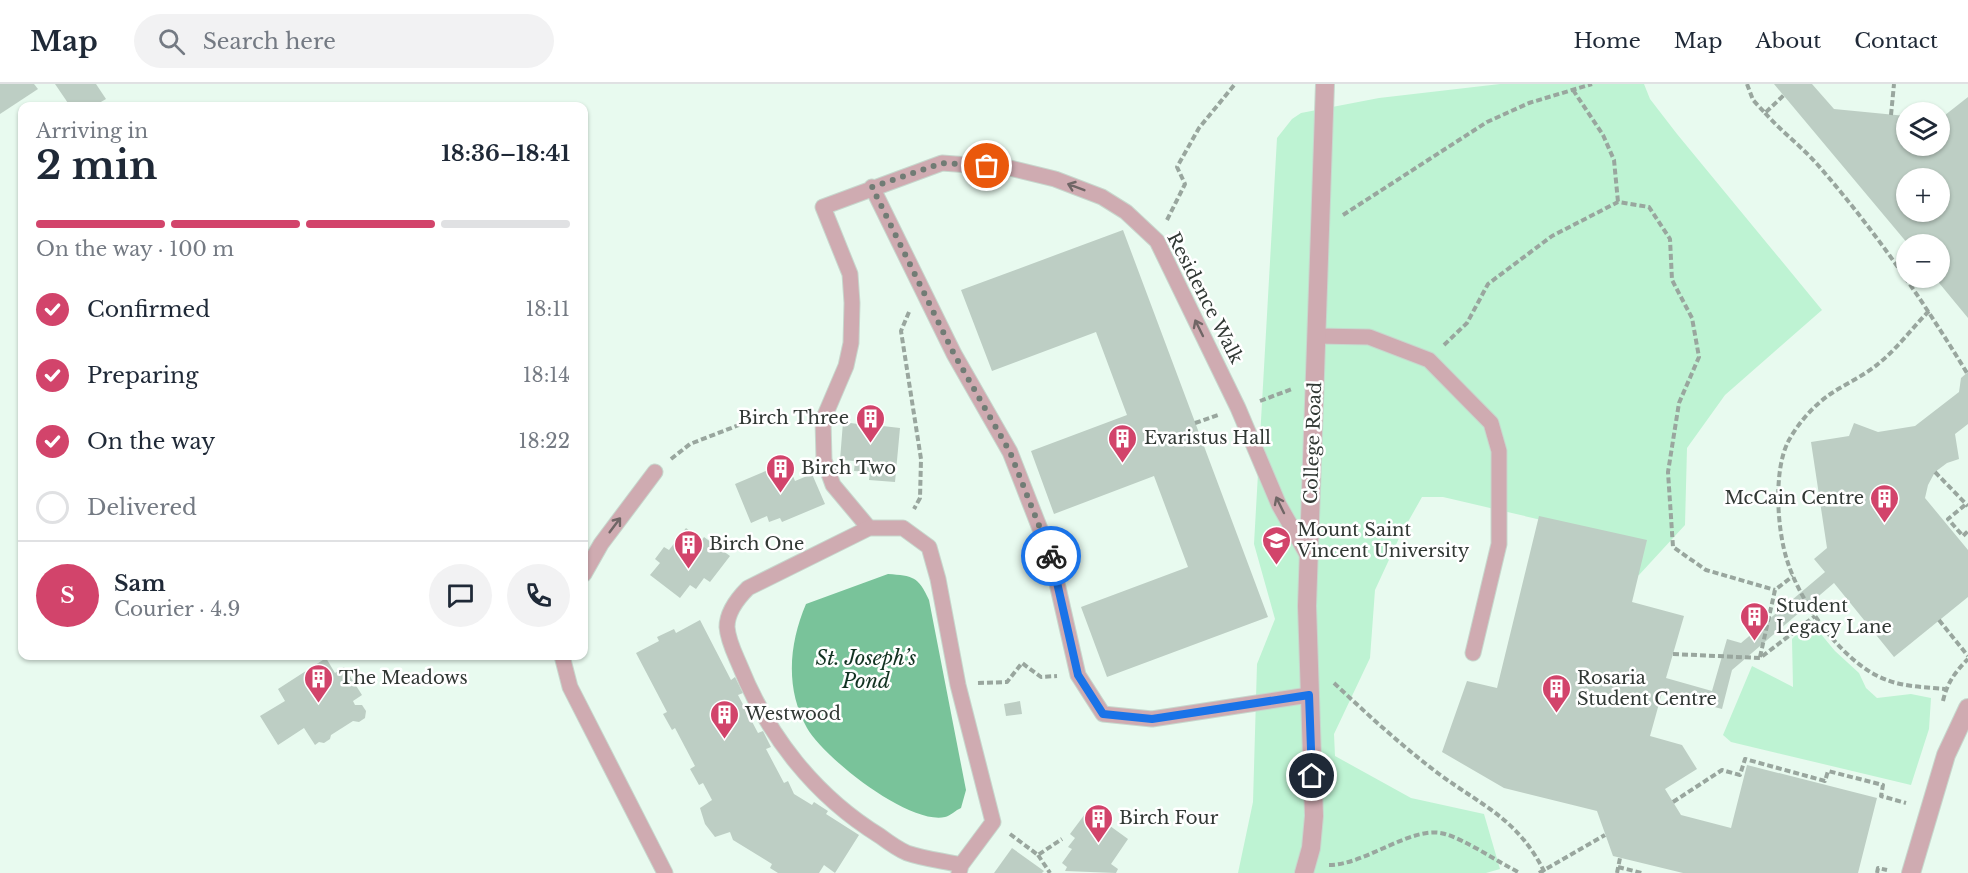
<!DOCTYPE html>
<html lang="en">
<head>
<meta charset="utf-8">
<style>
  body { margin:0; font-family:"Libre Baskerville",serif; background:#f2f2f3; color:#1f2937; height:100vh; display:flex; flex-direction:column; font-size:22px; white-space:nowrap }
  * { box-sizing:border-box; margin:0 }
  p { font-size:20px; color:#747a83 }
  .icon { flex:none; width:33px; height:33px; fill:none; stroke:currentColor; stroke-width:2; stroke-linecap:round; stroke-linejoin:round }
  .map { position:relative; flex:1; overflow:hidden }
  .details { position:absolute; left:18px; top:18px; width:570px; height:558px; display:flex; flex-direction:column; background:#fff; border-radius:12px; box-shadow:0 2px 4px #0004 }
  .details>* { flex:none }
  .buttons { position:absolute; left:1896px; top:18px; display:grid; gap:12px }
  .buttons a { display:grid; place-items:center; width:54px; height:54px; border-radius:50%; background:#fff; box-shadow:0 2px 4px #0004; font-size:30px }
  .pin { position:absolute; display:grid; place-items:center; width:51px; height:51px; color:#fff; margin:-26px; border:3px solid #fff; border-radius:50%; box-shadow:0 2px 6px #0007 }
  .courier { position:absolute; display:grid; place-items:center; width:60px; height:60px; margin:-30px; border:4px solid #1a73e8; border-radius:50%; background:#fff; color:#222; box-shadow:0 2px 8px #0007 }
  .headline em { font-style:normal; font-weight:700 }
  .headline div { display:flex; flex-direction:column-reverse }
  .headline { display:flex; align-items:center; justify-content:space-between; height:102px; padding:0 18px }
  h1 { font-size:39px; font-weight:700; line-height:45px }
  .bar { display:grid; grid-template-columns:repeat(4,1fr); gap:9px 6px; align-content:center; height:72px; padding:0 18px }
  .bar i { height:8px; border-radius:4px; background:#e0e1e3 }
  .bar .current { background:#d2446b }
  .bar p { grid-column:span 4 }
  .line { display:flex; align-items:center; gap:15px; padding:0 18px; border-top:2px solid #e0e1e3 }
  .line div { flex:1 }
  .round { display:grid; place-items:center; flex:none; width:63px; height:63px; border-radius:32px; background:#f2f2f3 }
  ol { padding:0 18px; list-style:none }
  li { display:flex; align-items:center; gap:18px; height:66px }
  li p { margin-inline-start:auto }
  li .icon { padding:6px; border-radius:50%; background:#d2446b; color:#fff; stroke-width:4 }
  li:last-child { color:#747a83 }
  li i { width:33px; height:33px; border:3px solid #e0e1e3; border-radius:50% }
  header { display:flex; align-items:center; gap:36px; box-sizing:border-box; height:84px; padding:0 30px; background:#fff; border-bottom:2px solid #e0e1e3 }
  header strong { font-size:28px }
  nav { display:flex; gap:33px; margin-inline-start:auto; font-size:21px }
  .search { width:420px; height:54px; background:#f2f2f3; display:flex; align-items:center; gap:15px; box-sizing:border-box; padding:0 21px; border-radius:33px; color:#747a83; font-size:22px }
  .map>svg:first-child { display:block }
</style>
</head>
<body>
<header>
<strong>Map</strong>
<div class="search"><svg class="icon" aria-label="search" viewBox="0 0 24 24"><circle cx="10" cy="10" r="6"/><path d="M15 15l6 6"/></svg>Search here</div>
<nav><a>Home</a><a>Map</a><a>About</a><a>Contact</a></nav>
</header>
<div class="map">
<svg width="1968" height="789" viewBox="0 0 1968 789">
  <rect width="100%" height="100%" fill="#e8faef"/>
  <!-- green -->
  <g fill="#bef3d3">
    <path d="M1500 0H1644L1650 15 1677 50 1822 226 1725 311 1687 364 1685 441 1639 491 1589 510 1563 441 1443 413H1422L1400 452 1375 506 1370 574 1334 650 1335 672 1411 714 1484 730 1500 785 1486 789H1238L1253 718 1257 580 1275 535 1254 460 1277 54 1292 35 1301 29 1379 14Z"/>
    <path d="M1810 537 1835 567 1859 589 1866 604 1877 614 1911 610 1931 614 1929 645 1911 701 1731 658 1723 651 1752 582 1793 603 1792 555Z"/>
  </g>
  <!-- water -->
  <path fill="#79c39a" d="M888 490C913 492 918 492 929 516L966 706 961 724C956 726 950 732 945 733 909 741 824 674 807 644 785 604 789 560 806 520Z"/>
  <!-- building -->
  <g fill="#bdcec4" fill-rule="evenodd">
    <path d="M0 0H34L38 5 0 30Z"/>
    <path d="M55 0H96L106 15 94 22H70Z"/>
    <path d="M1774 0H1812L1834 25 1906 32V62H1940V35L1968 13V234L1935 194H1940V160H1908ZM1906 94H1940V128H1906Z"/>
    <path d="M1123 146 1268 533 1107 593 1081 523 1188 483 1154 392 1054 430 1031 367 1127 331 1096 248 992 287 961 206Z"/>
    <path d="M1968 288V340L1955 350 1959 375 1947 379 1935 388 1928 401 1925 414 1968 466V513L1894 573 1834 499 1732 586 1722 625 1662 609 1650 652 1682 661 1697 685 1665 705 1681 731 1731 744 1747 681 1877 714 1858 789H1683L1613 772 1597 727 1504 704 1442 668 1467 597 1497 604 1539 432 1647 456 1632 518 1684 532 1666 594 1712 607 1727 555 1741 559 1825 488 1814 475 1827 464 1811 358 1849 352 1854 339 1878 348 1915 342 1959 308 1961 294Z"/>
    <path d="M859 334 874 336V341L900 344 895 398 869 396 870 388 854 387 855 377 840 376 843 338 858 340Z"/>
    <path d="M787 378 795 397 812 390 825 420 782 438 780 434 769 438 767 432 751 439 735 400Z"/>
    <path d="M686 444 702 456 704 453 730 472 710 498 704 494 696 505 690 501 680 514 650 491 660 479 655 475 664 463 669 466Z"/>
    <path d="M700 536 731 596 735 593 743 609 738 611 758 649 763 647 771 663 766 665 784 699 788 697 794 710 812 721 814 718 828 727 826 730 859 751 835 789 824 781 819 789H778L770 784 772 780 733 756 730 748 715 753 705 740 700 724 712 716 703 699 699 701 690 685 695 682 675 644 672 646 663 630 667 628 636 569 659 557 657 553 674 545 676 549Z"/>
    <path d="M326 574 335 589 344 583 362 611 353 617 355 621H362L366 627 365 634 359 638 353 637 331 651 330 655 324 659 319 658 315 661 304 644 278 661 260 632 285 617 278 605Z"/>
    <path d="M1020 617 1022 630 1006 632 1004 620Z"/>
    <path d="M1088 726 1128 755 1111 780 1118 785 1116 789 1065 787 1067 783 1062 779 1072 765 1068 763 1075 754 1070 750Z"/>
    <path d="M1012 764 1044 787 1042 789H994Z"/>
  </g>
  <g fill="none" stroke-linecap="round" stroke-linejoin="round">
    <defs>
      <g id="service">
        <path d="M872 103 954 270 1010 368 1051 473 1078 591 1103 630 1152 635 1309 611"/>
        <path d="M1317 252 1369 253 1429 276 1491 339 1499 367V460L1473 569"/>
        <path d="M869 444 833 401 824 376 823 336 846 282 851 259 852 219 850 190 823 123 942 79 1010 84 1055 95 1102 113 1126 128 1157 157 1238 324 1279 421 1308 472"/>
        <path d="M584 490 601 460 655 388"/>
        <path d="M562 572 570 603 665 789"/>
        <path d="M959 789 961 781 993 738 958 601 938 495 929 463 903 444H869L748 504C738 514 727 528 727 543 728 557 735 570 740 582 768 652 815 712 880 752 888 758 898 765 907 769 924 775 944 777 961 781"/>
      </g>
      <g id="minor">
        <path d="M1304 789 1311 764 1314 732 1307 522 1325 0"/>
        <path d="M1911 789 1946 671 1968 624"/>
      </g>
    </defs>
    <!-- service casing -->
    <use href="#service" stroke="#c7d7cd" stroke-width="17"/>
    <!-- minor casing -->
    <use href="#minor" stroke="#c7d7cd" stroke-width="20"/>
    <!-- path -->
    <g stroke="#99a69e" stroke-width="4" stroke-dasharray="6 3" stroke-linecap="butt">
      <path d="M1747 0 1753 16 1765 29 1784 11"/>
      <path d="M1573 6 1603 51 1614 76 1618 118"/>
      <path d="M1765 29C1782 48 1801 62 1817 80 1874 145 1922 215 1967 289"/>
      <path d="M1891 31 1894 0"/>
      <path d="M1343 131 1487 38 1529 19 1592 0"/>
      <path d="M1167 136 1185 100 1177 83 1199 44 1235 0"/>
      <path d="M1929 227C1912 244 1897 265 1878 280 1865 291 1847 299 1832 309 1815 320 1799 338 1789 356 1773 385 1777 445 1787 476 1800 519 1844 581 1887 596 1904 603 1927 603 1945 605"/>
      <path d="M909 228 901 247 921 375 920 414 914 425"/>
      <path d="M1444 261 1467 239 1488 200 1552 152 1618 118 1649 123 1670 155 1672 196 1692 234 1699 273 1679 319 1668 388 1673 463 1706 486 1775 506"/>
      <path d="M1260 317 1292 305"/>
      <path d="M1195 339 1218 331"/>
      <path d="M671 375 690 360 739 341"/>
      <path d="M1935 388 1968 422"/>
      <path d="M1965 421 1948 435 1963 452 1968 447"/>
      <path d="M1939 536 1968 572"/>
      <path d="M1673 570 1760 574 1815 532"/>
      <path d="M1760 573 1775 506 1793 492"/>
      <path d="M978 599 1007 598 1022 579 1041 593 1057 592"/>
      <path d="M1334 599C1368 631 1402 662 1439 690 1484 723 1518 735 1545 789"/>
      <path d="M1943 617C1947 599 1955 588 1968 575"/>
      <path d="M1673 718 1722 686 1740 691 1745 675 1825 697 1828 687 1883 701 1881 712 1906 719"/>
      <path d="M1010 750 1038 771 1062 755"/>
      <path d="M1038 771 1050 789"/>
      <path d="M1329 781C1366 781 1413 740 1445 750 1466 756 1498 778 1520 789"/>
      <path d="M1618 783 1642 789"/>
      <path d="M1539 789 1605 751"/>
      <path d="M1617 789 1620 774"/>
      <path d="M1877 789 1878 784 1887 786"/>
    </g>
    <!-- service -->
    <use href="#service" stroke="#cfabb1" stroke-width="15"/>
    <!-- minor -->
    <use href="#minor" stroke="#cfabb1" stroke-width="18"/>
  </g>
  <!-- one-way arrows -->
  <defs><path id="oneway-shaft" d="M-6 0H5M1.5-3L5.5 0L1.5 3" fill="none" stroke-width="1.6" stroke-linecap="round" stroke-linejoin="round" transform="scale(1.5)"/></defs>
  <g stroke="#706666">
    <use href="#oneway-shaft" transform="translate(1076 103) rotate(-159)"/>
    <use href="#oneway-shaft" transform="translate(1199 244) rotate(-116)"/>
    <use href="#oneway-shaft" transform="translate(1280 421) rotate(-116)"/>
    <use href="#oneway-shaft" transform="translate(615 441) rotate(-53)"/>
  </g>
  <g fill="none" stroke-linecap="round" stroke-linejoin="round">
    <!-- done -->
    <path stroke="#717c75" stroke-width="6" stroke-dasharray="0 10.8" d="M987 82 942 79 872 103 954 270 1010 368 1051 472"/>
    <!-- route -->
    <path stroke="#1a73e8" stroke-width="8" d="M1051 472 1078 591 1103 630 1152 635 1309 611 1312 692"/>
  </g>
  <!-- icons -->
  <defs>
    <symbol id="building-pin" viewBox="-11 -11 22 30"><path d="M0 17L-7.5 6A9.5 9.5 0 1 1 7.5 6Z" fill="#d2446b" stroke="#fff"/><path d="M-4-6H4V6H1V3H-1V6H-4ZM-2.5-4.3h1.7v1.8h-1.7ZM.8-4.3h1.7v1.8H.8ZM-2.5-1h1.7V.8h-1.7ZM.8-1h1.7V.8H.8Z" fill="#fff"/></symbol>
    <symbol id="university-pin" viewBox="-11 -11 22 30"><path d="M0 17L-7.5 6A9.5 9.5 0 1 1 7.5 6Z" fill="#d2446b" stroke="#fff"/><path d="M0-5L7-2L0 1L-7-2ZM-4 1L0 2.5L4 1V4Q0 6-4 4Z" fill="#fff"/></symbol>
  </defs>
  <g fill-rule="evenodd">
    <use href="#building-pin" x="854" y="318" width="33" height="45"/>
    <use href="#building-pin" x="1106" y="338" width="33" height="45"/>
    <use href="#building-pin" x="764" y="368" width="33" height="45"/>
    <use href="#building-pin" x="1868" y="398" width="33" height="45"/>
    <use href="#university-pin" x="1260" y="440" width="33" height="45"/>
    <use href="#building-pin" x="672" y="444" width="33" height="45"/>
    <use href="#building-pin" x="1738" y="516" width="33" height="45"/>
    <use href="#building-pin" x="302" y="578" width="33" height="45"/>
    <use href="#building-pin" x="1540" y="588" width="33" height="45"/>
    <use href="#building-pin" x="708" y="614" width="33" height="45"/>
    <use href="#building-pin" x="1082" y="718" width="33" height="45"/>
  </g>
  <g text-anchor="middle" stroke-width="5" stroke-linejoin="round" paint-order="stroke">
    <!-- street labels -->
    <g font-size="18" fill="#313834" stroke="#fff">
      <text transform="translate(1205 214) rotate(63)" y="6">Residence Walk</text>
      <text transform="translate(1313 359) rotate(-88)" y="6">College Road</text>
    </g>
    <!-- poi labels -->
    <g font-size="18" fill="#313834" stroke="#fff" text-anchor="start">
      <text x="849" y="340" text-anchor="end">Birch Three</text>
      <text x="1144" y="360">Evaristus Hall</text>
      <text x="801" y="390">Birch Two</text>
      <text x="1864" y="420" text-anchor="end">McCain Centre</text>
      <text x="1297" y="452">Mount Saint<tspan x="1297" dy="21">Vincent University</tspan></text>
      <text x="709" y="466">Birch One</text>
      <text x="1776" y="528">Student<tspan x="1776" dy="21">Legacy Lane</tspan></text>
      <text x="339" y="600">The Meadows</text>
      <text x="1577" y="600">Rosaria<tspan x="1577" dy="21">Student Centre</tspan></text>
      <text x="745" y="636">Westwood</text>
      <text x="1119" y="740">Birch Four</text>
    </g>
    <!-- water labels -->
    <g font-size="20" font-style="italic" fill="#123322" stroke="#fff">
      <text x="866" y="581">St. Joseph’s<tspan x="866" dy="23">Pond</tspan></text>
    </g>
  </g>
</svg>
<div class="buttons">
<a><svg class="icon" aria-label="layers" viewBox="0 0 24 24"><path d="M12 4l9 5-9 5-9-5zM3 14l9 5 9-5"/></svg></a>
<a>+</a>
<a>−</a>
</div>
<div class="pin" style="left:987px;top:82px;background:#ea580c"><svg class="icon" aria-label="bag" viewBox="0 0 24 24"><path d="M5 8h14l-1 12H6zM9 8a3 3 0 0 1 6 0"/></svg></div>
<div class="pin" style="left:1312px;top:692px;background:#1f2937"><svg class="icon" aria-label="home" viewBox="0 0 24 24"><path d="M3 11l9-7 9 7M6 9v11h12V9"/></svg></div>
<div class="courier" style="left:1051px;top:472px"><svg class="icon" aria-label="bike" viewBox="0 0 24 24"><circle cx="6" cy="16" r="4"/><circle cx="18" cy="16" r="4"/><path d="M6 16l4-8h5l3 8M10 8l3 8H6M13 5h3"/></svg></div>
<section class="details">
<div class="headline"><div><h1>2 min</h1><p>Arriving in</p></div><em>18:36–18:41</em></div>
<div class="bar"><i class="current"></i><i class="current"></i><i class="current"></i><i></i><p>On the way · 100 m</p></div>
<ol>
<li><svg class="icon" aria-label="check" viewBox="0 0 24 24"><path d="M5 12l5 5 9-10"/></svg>Confirmed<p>18:11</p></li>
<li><svg class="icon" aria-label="check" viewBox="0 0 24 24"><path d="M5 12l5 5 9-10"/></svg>Preparing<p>18:14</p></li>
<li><svg class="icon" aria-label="check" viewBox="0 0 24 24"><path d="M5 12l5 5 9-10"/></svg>On the way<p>18:22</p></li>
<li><i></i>Delivered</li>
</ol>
<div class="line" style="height:108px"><b class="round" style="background:#d2446b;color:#fff">S</b><div><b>Sam</b><p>Courier · 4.9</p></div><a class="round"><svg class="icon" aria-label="chat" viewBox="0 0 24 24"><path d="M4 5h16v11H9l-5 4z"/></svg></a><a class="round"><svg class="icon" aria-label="phone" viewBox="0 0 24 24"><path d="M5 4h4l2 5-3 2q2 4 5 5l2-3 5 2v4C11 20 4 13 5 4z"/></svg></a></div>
</section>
</div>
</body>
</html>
